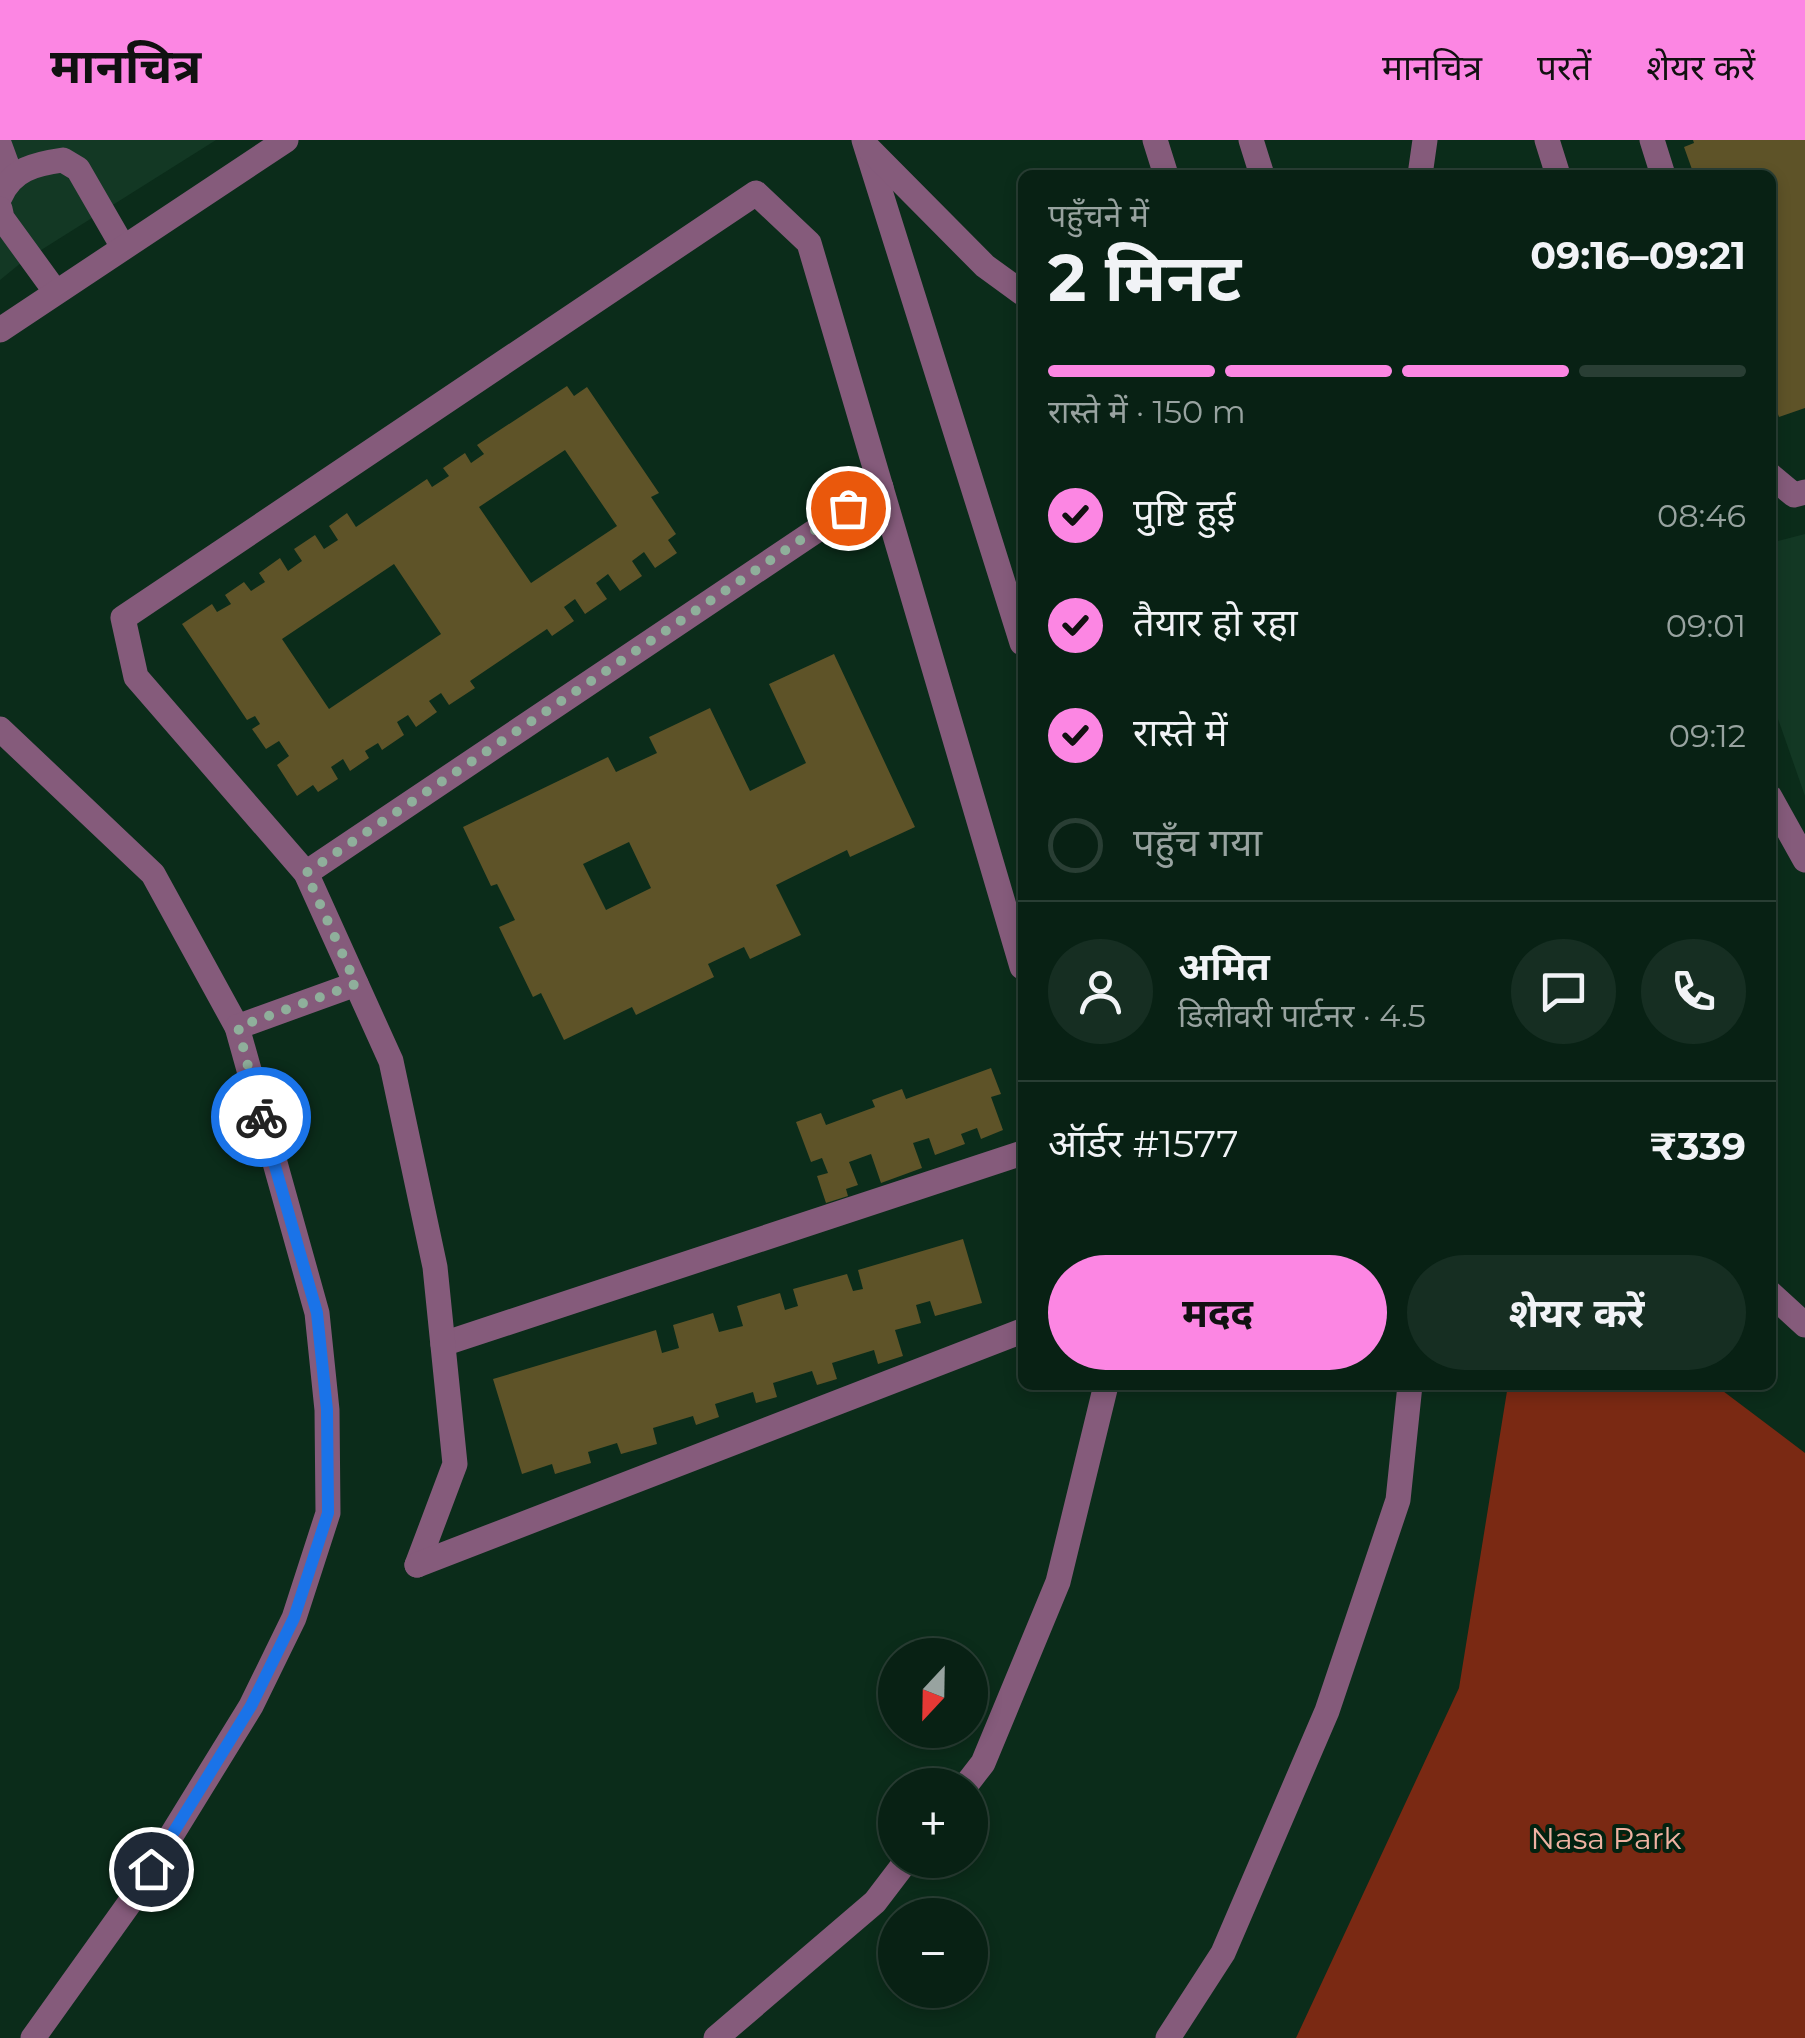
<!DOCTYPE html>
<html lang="hi">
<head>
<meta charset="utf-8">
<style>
  body { margin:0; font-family:Montserrat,"Noto Sans Devanagari",sans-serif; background:#162e22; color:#f1f3f6; height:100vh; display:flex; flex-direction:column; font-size:38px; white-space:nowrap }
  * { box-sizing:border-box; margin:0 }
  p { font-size:32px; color:#98a3a0 }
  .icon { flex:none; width:55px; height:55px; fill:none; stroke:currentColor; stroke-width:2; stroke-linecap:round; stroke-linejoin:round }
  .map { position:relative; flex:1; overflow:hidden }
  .drawer { position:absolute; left:1018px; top:30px; width:758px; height:1220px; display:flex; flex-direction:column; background:#082114; border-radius:15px; box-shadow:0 5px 15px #0003,0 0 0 2px #293e34 }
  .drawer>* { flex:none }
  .needle { width:65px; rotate:202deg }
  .tools { position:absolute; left:878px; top:1498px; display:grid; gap:20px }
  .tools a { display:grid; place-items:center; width:110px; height:110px; border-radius:50%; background:#082114; box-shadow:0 5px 15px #0003,0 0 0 2px #293e34; font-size:50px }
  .pin { position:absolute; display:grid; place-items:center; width:85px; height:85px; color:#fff; margin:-42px; border:5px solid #fff; border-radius:50%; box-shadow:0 2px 10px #0007 }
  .courier { position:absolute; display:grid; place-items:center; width:100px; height:100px; margin:-50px; border:8px solid #1a73e8; border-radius:50%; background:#fff; color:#222; box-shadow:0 2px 12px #0007 }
  .overview em { font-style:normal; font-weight:700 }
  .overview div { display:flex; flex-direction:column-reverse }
  .overview { display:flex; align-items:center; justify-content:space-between; height:170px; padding:0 30px }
  h1 { font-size:65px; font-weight:700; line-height:75px }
  .bar { display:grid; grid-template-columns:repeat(4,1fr); gap:15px 10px; align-content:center; height:120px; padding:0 30px }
  .bar i { height:12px; border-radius:8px; background:#293e34 }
  .bar .on { background:#fc86e3 }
  .bar p { grid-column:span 4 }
  .line { display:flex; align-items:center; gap:25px; padding:0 30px; border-top:2px solid #293e34 }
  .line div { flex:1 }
  .round { display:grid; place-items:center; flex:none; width:105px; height:105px; border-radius:52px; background:#162e22 }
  ol { padding:0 30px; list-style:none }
  li { display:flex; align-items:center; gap:30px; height:110px }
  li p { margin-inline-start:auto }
  li .icon { padding:10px; border-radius:50%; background:#fc86e3; color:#111; stroke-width:4 }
  li:last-child { color:#98a3a0 }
  li i { width:55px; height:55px; border:5px solid #293e34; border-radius:50% }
  .primary-button { display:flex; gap:20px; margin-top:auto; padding:20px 30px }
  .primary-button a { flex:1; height:115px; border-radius:60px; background:#fc86e3; color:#111; font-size:40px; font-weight:700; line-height:115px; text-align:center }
  .primary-button a+a { background:#162e22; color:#f1f3f6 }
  header { display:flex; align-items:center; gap:60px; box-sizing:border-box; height:140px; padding:0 50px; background:#fc86e3; color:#111 }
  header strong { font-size:48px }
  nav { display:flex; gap:55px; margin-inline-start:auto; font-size:35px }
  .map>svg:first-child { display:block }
</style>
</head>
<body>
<header>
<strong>मानचित्र</strong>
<nav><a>मानचित्र</a><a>परतें</a><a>शेयर करें</a></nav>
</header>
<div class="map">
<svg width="1805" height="1898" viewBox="0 0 1805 1898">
  <rect width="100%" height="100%" fill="#0b2c1a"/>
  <!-- built -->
  <g fill="#133824">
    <path d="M0 0H216L22 122 0 140Z"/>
    <path d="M1805 394V656L1770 556V403Z"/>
  </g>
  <!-- green -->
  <path fill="#7a2913" d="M1508 1245H1715L1805 1313V1898H1296L1459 1548Z"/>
  <!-- building -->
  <g fill="#5e5328" fill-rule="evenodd">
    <path d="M1693 0H1805V268L1779 277 1770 252V35H1694L1684 7 1694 3Z"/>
    <path d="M567 246 574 256 587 247 659 353 651 357 676 394 668 400 677 413 655 428 644 412 632 421 642 436 620 451 608 434 596 443 607 459 585 474 575 459 564 467 574 481 552 496 547 489 470 541 475 548 449 565 441 553 429 561 437 572 416 587 408 575 397 582 404 595 382 610 378 603 365 611 369 618 350 631 343 619 331 627 338 639 318 652 313 645 297 656 277 625 289 616 279 601 266 609 252 589 260 584 255 576 247 580 182 484 212 464 217 472 231 464 225 455 244 442 251 451 265 442 259 433 280 418 288 431 302 421 294 409 315 395 324 409 338 400 329 386 347 373 356 387 427 339 432 347 449 336 443 328 465 313 471 323 484 314 477 305ZM565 310 617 386 531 443 479 367ZM394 424 441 494 329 569 282 499Z"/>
    <path d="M834 514 915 687 850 717 847 710 776 745 801 795 750 819 744 807 708 824 714 837 636 875 632 867 564 900 541 853 533 857 499 787 515 780 497 744 491 746 463 687 608 617 616 632 657 613 649 597 710 568 750 651 806 623 769 544ZM629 702 651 748 606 770 583 724Z"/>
    <path d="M991 928 1001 954 991 957 1003 990 981 999 977 988 961 994 965 1004 935 1015 929 998 913 1003 922 1028 881 1043 871 1014 849 1022 858 1045 846 1049 848 1056 826 1063 817 1036 828 1033 822 1018 811 1022 796 982 821 973 826 985 875 967 872 960 902 949 906 959Z"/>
    <path d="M963 1099 982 1163 935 1176 930 1161 916 1165 921 1183 895 1190 903 1216 878 1224 874 1210 832 1223 837 1239 817 1245 812 1231 773 1243 777 1257 756 1263 753 1252 715 1264 719 1277 696 1285 693 1276 653 1288 657 1304 621 1314 617 1303 588 1312 591 1323 555 1334 552 1324 522 1334 493 1239 656 1190 662 1213 679 1208 673 1185 713 1173 719 1192 743 1186 737 1166 780 1153 785 1170 798 1166 793 1149 847 1134 853 1151 863 1149 858 1130Z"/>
  </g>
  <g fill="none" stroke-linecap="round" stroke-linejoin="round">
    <!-- minor -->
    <g stroke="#855b7b" stroke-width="25">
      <path d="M864 0 1022 503"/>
      <path d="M1155 0 1166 35"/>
      <path d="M1251 0 1262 35"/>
      <path d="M1547 0 1558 35"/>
      <path d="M1652 0 1663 35"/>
      <path d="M0 6 11 36"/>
      <path d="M870 10 985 126 1022 153"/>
      <path d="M1420 35 1425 0"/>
      <path d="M0 57C12 29 35 24 63 20L78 29 123 107"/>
      <path d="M0 69 2 78 55 151"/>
      <path d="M0 190 286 0"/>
      <path d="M1770 335 1794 355 1805 352"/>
      <path d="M0 589 153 734 237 887 317 1173 327 1270 328 1373 294 1478 251 1566 131 1761 33 1898"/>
      <path d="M1770 657 1805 720"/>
      <path d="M306 733 881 347"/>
      <path d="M237 887 356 844"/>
      <path d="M1770 1153 1805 1185"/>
      <path d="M443 1204 1022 1013"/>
      <path d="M417 1425 455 1324 435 1127 391 921 306 733 136 537 123 478 756 53 809 103 1022 827"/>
      <path d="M417 1425 1022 1191"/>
      <path d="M966 1645 983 1623 1058 1442 1106 1245"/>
      <path d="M716 1898 875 1762 907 1720"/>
      <path d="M1168 1898 1223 1813 1327 1571 1398 1360 1410 1245"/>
    </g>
  </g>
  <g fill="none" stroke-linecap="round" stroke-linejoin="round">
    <!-- done -->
    <path stroke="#8faf9b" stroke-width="10" stroke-dasharray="0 18" d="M261 977 238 887 356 844 306 733 848 368"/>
    <!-- route -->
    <path stroke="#1a73e8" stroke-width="12" d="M151 1729 251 1566 294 1478 328 1373 327 1270 317 1173 261 977"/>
  </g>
  <g text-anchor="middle" stroke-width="8" stroke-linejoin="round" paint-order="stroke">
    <!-- park labels -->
    <g font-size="30" fill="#efb2a2" stroke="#022210">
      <text x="1606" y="1709">Nasa Park</text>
    </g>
  </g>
</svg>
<div class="tools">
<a><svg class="needle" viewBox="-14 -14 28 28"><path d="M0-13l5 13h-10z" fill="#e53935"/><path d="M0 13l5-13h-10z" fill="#98a3a0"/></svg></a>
<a>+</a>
<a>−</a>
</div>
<div class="pin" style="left:848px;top:368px;background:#ea580c"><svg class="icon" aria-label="bag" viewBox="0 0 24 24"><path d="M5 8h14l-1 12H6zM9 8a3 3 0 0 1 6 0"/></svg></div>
<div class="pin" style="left:151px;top:1729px;background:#1f2937"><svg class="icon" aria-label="home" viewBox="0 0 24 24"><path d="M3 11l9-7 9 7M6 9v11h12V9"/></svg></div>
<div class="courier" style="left:261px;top:977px"><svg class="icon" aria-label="bike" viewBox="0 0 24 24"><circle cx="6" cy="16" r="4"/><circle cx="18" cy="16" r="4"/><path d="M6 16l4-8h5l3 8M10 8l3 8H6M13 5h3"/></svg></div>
<section class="drawer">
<div class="overview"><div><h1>2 मिनट</h1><p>पहुँचने में</p></div><em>09:16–09:21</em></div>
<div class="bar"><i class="on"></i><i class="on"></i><i class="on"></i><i></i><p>रास्ते में · 150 m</p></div>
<ol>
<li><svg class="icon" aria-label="check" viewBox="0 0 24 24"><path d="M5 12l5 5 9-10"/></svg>पुष्टि हुई<p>08:46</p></li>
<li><svg class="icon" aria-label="check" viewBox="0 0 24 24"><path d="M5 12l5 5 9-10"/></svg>तैयार हो रहा<p>09:01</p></li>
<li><svg class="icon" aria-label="check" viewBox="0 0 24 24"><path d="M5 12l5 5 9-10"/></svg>रास्ते में<p>09:12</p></li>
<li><i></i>पहुँच गया</li>
</ol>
<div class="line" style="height:180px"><a class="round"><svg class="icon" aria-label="person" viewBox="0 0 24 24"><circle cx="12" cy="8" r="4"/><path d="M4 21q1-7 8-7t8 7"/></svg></a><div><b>अमित</b><p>डिलीवरी पार्टनर · 4.5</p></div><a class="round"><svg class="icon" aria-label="chat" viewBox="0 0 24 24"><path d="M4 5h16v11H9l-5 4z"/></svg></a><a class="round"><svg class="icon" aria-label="phone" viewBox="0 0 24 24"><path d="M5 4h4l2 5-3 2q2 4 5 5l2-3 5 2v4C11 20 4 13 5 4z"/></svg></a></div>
<div class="line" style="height:130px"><div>ऑर्डर #1577</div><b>₹339</b></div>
<div class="primary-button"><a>मदद</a><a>शेयर करें</a></div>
</section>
</div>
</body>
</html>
